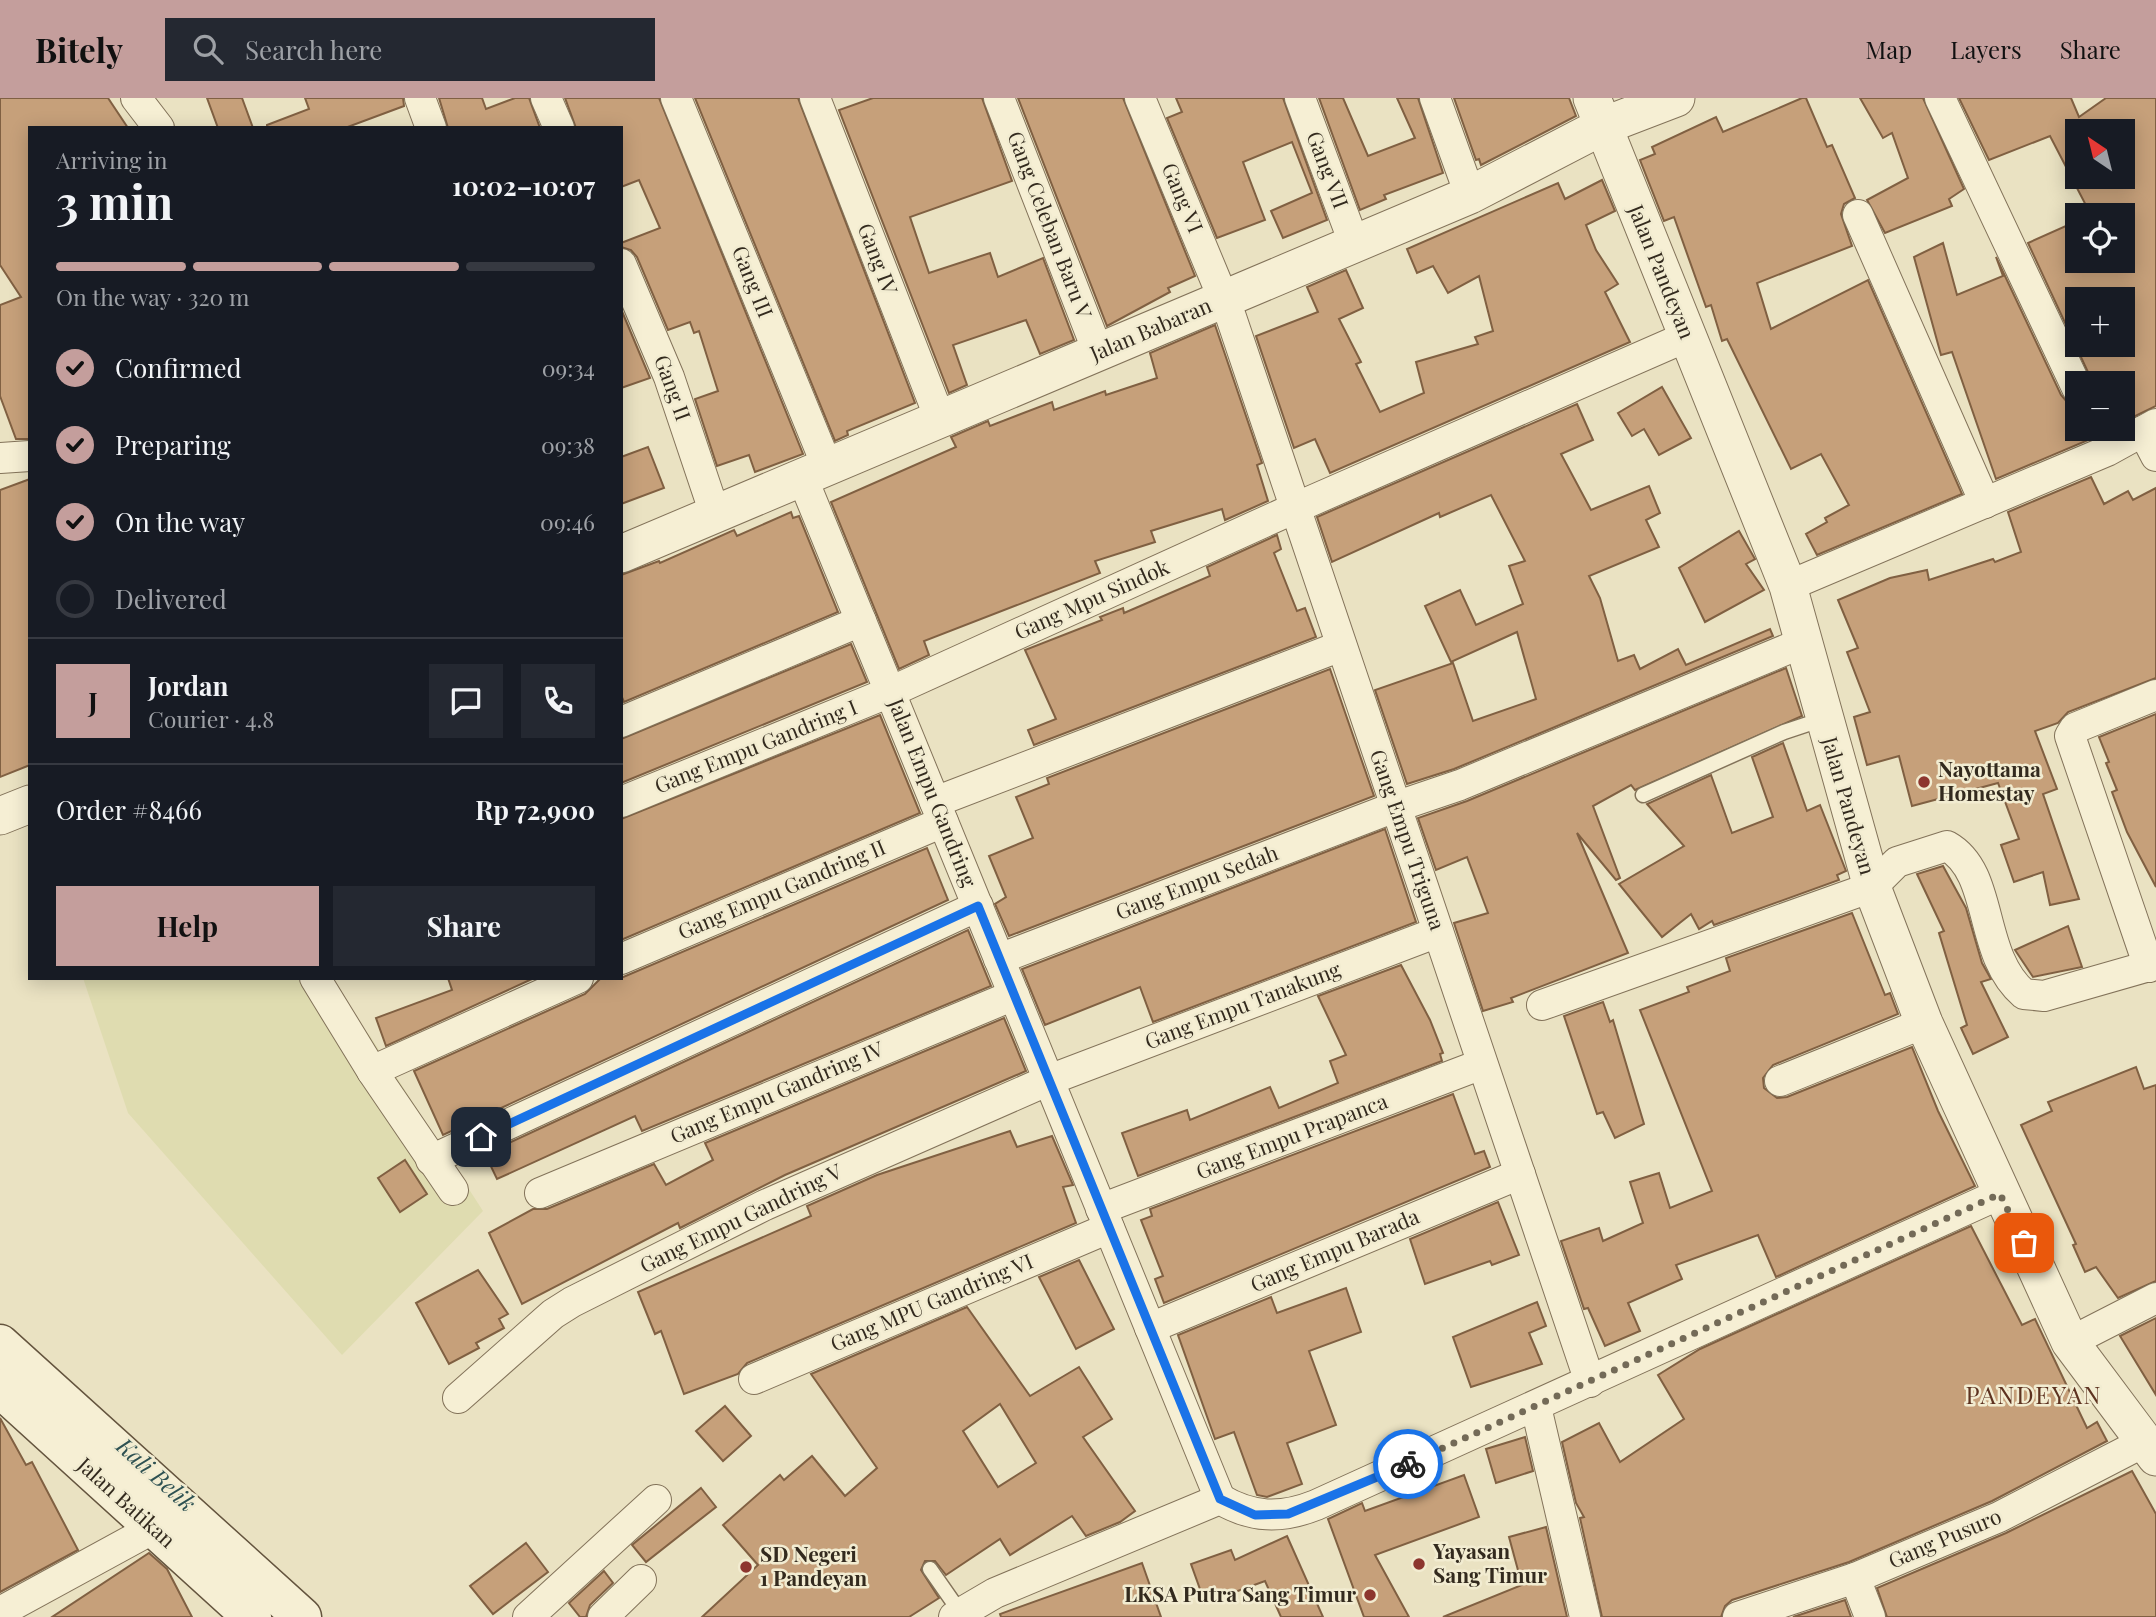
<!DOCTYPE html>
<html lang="en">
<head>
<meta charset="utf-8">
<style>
  body { margin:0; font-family:"Playfair Display",serif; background:#242831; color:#f1f3f6; height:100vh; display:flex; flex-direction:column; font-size:26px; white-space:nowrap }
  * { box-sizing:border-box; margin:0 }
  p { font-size:23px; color:#9ea1a6 }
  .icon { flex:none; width:38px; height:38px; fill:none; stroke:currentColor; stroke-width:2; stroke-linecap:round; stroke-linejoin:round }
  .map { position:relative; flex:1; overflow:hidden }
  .sheet { position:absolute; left:28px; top:28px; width:595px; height:854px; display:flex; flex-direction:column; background:#171b24; border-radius:0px; box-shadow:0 4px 18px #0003 }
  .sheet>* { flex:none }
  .needle { width:46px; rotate:325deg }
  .fabs { position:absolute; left:2065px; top:21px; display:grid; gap:14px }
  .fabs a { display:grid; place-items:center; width:70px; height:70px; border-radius:0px; background:#171b24; box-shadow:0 4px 18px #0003; font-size:35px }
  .pin { position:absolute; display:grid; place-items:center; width:60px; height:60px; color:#fff; margin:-30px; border-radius:14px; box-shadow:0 4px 10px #0006 }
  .courier { position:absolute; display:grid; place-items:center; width:70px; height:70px; margin:-35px; border:5px solid #1a73e8; border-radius:50%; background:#fff; color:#222; box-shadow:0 2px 9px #0007 }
  .headline em { font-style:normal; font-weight:700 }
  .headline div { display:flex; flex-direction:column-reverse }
  .headline { display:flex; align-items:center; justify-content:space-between; height:119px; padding:0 28px }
  h1 { font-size:46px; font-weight:700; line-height:52px }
  .bar { display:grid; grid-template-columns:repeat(4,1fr); gap:10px 7px; align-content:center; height:84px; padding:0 28px }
  .bar i { height:9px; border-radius:5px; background:#363941 }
  .bar .active { background:#c49e9c }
  .bar p { grid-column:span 4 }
  .line { display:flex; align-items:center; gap:18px; padding:0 28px; border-top:2px solid #363941 }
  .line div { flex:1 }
  .round { display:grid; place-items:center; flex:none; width:74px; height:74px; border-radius:0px; background:#242831 }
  ol { padding:0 28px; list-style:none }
  li { display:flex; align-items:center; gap:21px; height:77px }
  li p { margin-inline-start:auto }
  li .icon { padding:7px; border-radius:50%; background:#c49e9c; color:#111; stroke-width:4 }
  li:last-child { color:#9ea1a6 }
  li i { width:38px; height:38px; border:4px solid #363941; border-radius:50% }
  .button { display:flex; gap:14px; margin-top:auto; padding:14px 28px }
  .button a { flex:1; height:80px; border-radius:0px; background:#c49e9c; color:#111; font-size:28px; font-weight:700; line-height:80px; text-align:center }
  .button a+a { background:#242831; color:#f1f3f6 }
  header { display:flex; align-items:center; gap:42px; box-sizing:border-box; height:98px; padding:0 35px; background:#c49e9c; color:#111 }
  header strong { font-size:33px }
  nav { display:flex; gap:38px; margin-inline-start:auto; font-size:24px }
  .search { width:490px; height:63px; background:#242831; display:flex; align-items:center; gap:18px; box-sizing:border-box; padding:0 24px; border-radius:0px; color:#9ea1a6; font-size:26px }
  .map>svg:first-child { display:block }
</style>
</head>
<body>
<header>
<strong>Bitely</strong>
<div class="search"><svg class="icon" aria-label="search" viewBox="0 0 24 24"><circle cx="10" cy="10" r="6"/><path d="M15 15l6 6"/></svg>Search here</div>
<nav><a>Map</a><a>Layers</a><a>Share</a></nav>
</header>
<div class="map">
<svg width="2156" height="1519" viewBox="0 0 2156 1519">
  <rect width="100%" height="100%" fill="#eae2c2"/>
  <!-- farmland -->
  <path fill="#dfdcb0" d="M83 880H319L370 938 483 1113 342 1257 128 1015Z"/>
  <!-- building -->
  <g fill="#c6a07a" stroke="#806042" stroke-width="2" fill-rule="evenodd">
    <path d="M0 0H108L128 30H30V341H16L0 298V207L21 199 0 167Z"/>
    <path d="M207 0H242L253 30H218Z"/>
    <path d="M305 0H403L404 8 345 30H267V27L309 11Z"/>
    <path d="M439 0H482L486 11 515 0H529L540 30H448Z"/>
    <path d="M565 0H659L803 356 755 374 749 357 717 368 695 301 718 293 699 233 694 235 690 224 668 232 637 159 631 152 621 149V145L660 130 639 82 621 89V30H576Z"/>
    <path d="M695 0H798L915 305 847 333 848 337 835 343Z"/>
    <path d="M873 0H982L1012 83 910 119 929 175 990 155 998 179 1043 160 1074 242 1040 256 1026 222 953 247 967 287 949 295 839 12Z"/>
    <path d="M1018 0H1123L1195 178 1168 190 1170 194 1107 228Z"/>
    <path d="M1176 0H1283L1327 122 1283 140 1271 113 1312 95 1292 44 1243 64 1265 122 1217 140 1167 20 1182 14Z"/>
    <path d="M1319 0H1343L1368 58 1415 40 1397 0H1418L1443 75 1384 97 1386 101 1360 112Z"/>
    <path d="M1454 0H1569L1576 18 1481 67 1479 61 1476 62Z"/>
    <path d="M1802 0H1806L1827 49 1832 47 1855 100 1844 106 1841 116 1852 148 1757 185 1771 231 1868 182 1962 396 1817 457 1806 436 1827 424 1825 420 1849 407 1821 356 1791 371 1727 241 1722 243 1711 207 1706 209 1674 119 1664 123 1640 62 1655 56 1652 49 1716 19 1723 34Z"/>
    <path d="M1860 0H1923L1964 91 1949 101 1952 108 1885 135 1867 102 1908 80 1892 35 1883 40Z"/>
    <path d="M1959 0H2071L2079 19 2106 0H2156V308L2123 324V285H2093L2028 145 2077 123V163H2123V117H2091L2050 38 1989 62ZM2077 33H2123V79H2077ZM2077 201H2123V247H2077Z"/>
    <path d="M1602 82 1615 113 1586 127 1596 152 1618 186 1605 194 1630 244 1330 375 1315 341 1294 350 1256 238 1318 214 1307 189 1346 172 1363 210 1339 221 1361 264 1356 266 1380 314 1424 295 1416 264 1478 246 1475 239 1493 233 1479 178 1448 195 1433 168 1417 175 1407 151 1558 85 1565 101Z"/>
    <path d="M1943 145 1957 197 2003 178 1996 159 2061 297 2068 305 2077 307V331H2089L2093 340 1996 381 1952 254 1941 257 1914 159Z"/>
    <path d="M621 211 650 280 621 290Z"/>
    <path d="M1215 227 1262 365 1257 367 1268 403 1225 422 1222 411 1151 433 1155 444 1095 463 1100 475 924 543 929 557 899 571 831 404 956 349 951 339 988 323 990 328 1052 304 1054 312 1105 293 1106 297 1157 280 1150 255Z"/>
    <path d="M1662 289 1691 340 1659 357 1644 331 1632 338 1618 315Z"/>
    <path d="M1577 306 1593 342 1561 356 1591 412 1649 388 1660 415 1646 422 1659 449 1589 478 1600 500 1618 563 1634 557 1640 571 1678 551 1686 567 1770 531 1773 538 1454 671 1407 686 1375 592 1453 565 1473 623 1536 601 1517 534 1451 564 1425 508 1460 492 1476 527 1523 506 1509 468 1525 463 1491 397 1440 419 1439 415 1332 464 1317 419Z"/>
    <path d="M648 349 664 390 621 406V359Z"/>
    <path d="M2091 379 2104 406 2128 393 2133 402 2156 390V580L2068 614 2058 625 2035 633 2057 691 2043 696 2079 801 2050 807 2043 774 2014 784 2001 747 2019 741 1998 685 1912 708 1899 658 1867 667 1854 619 1870 614 1847 554 1858 550 1838 502 1890 480 1927 472 1929 482 1993 461 1995 464 2021 454 2008 414Z"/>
    <path d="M30 381V667L0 679V392Z"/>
    <path d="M791 414 793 420 799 418 838 514 624 604 621 597V477L659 463 660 465 734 432 737 438Z"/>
    <path d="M1739 433 1755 461 1746 466 1764 492 1705 524 1679 470Z"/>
    <path d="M1277 437 1281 451 1274 455 1297 513 1305 510 1316 539 1034 647 1028 632 1056 621 1025 552 1102 522 1100 519 1123 510 1124 515 1210 478 1207 469Z"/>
    <path d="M851 546 867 584 621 685V641Z"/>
    <path d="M1786 570 1802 618 1635 692 1631 687 1593 708 1620 780 1616 782 1577 735 1628 855 1511 900 1513 904 1483 913 1454 825 1488 815 1467 759 1436 772 1418 720 1467 703Z"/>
    <path d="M1330 571 1374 698 1009 838 995 806 1006 799 989 758 1033 740 1016 699 1049 686 1047 680Z"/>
    <path d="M2156 616V789L2127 734 2112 694 2117 692 2106 665 2109 664 2099 639Z"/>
    <path d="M880 617 920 715 621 842V721Z"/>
    <path d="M1783 645 1807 713 1820 707 1846 773 1837 777 1839 782 1714 827 1712 823 1699 831 1691 816 1662 839 1619 786 1684 748 1647 706 1711 677 1732 735 1773 719 1752 659Z"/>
    <path d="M1385 731 1416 824 1153 924 1140 889 1045 927 1022 871Z"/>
    <path d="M927 750 948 802 443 1037 414 973 585 896 601 880H621Z"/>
    <path d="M1943 768 1966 810 1982 865 1991 881 1981 884 2008 939 1973 956 1961 930 1967 927 1939 835 1944 833 1917 776Z"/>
    <path d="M1852 815 1885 897 1890 895 1898 916 1773 967 1763 980 1764 990 1777 1000 1787 999 1912 949 1938 1013 1975 1088 1776 1179 1758 1137 1676 1167 1682 1181 1628 1205 1640 1233 1605 1248 1588 1210 1584 1211 1561 1143 1599 1130 1603 1143 1643 1125 1630 1084 1659 1075 1670 1110 1712 1093 1640 912 1689 894 1687 889 1730 873 1726 860Z"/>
    <path d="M2068 828 2082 869 2033 879 2015 852Z"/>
    <path d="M968 832 991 888 642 1033 635 1018 497 1081 485 1056Z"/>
    <path d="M1401 867 1430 922 1443 955 1440 956 1442 963 1138 1078 1122 1035 1187 1012 1190 1022 1270 989 1279 1010 1338 985 1330 963 1346 957 1318 898Z"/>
    <path d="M448 880 532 881 386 948 376 920 452 892Z"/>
    <path d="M1603 904 1610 924 1613 922 1644 1026 1615 1040 1603 1014 1597 1016 1564 918Z"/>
    <path d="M1004 920 1026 973 785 1077 680 1130 678 1125 522 1206 489 1135 533 1111H547L654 1066 666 1087 713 1062 705 1045Z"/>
    <path d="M2136 969 2144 991 2156 987V1183L2118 1200 2096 1169 2085 1174 2073 1147 2076 1146 2021 1027 2052 1013 2048 1004Z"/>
    <path d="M1453 996 1475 1056 1484 1053 1490 1069 1164 1205 1155 1181 1163 1178 1141 1122 1152 1118 1150 1111Z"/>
    <path d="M1010 1033 1017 1049 1052 1038 1073 1087 1063 1089 1076 1125 747 1265 738 1276 684 1296 661 1233 655 1236 638 1194 811 1118 807 1108 877 1077Z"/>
    <path d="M405 1062 427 1096 400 1114 378 1080Z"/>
    <path d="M1498 1104 1519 1157 1492 1167 1490 1163 1425 1186 1410 1141Z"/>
    <path d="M1971 1128 2022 1227 2035 1221 2087 1330 2097 1324 2107 1343 1992 1403 1849 1464 1732 1502 1725 1508 1721 1519H1602L1580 1420 1584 1419 1576 1405 1562 1344 1599 1325 1620 1364 1684 1321 1658 1277 1700 1251Z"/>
    <path d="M1079 1162 1114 1231 1076 1251 1039 1179Z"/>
    <path d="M478 1172 508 1216 499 1221 504 1230 476 1245 479 1250 449 1266 416 1205Z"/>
    <path d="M1346 1190 1361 1234 1309 1253 1336 1327 1287 1345 1302 1386 1267 1399 1257 1397 1234 1334 1215 1341 1178 1237 1271 1199 1277 1215Z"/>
    <path d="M1537 1204 1546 1228 1529 1235 1542 1266 1471 1289 1453 1239Z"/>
    <path d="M967 1209 1030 1298 1079 1269 1112 1321 1083 1339 1135 1413 1120 1424 1086 1438 1072 1418 1010 1457 1000 1441 946 1477 935 1463H925L921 1472 939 1500 909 1519H702L758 1467 723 1427 780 1377 784 1382 812 1358 845 1398 877 1370 811 1276ZM1000 1306 1036 1365 998 1389 963 1333Z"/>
    <path d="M2156 1220V1297L2120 1238Z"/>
    <path d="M725 1308 751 1338 723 1363 696 1333Z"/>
    <path d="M0 1320 26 1367 32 1364 78 1452 0 1494Z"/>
    <path d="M1525 1339 1533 1373 1496 1385 1486 1351Z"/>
    <path d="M2132 1373 2156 1416V1519H1887L1877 1490 2006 1435Z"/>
    <path d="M1464 1377 1479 1419 1375 1457 1409 1519H1364L1328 1421 1362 1405 1365 1413Z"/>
    <path d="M701 1390 716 1409 646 1464 632 1447Z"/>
    <path d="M1546 1429 1567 1519H1443L1522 1487 1509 1439Z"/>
    <path d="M1287 1438 1323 1519H1281L1265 1483 1205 1505 1191 1466 1231 1452 1235 1462Z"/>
    <path d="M526 1445 548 1474 493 1516 470 1488Z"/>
    <path d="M149 1455 167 1471 192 1519H52Z"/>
    <path d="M1142 1465 1161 1519H1001L1000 1516Z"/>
    <path d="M604 1473 613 1485 590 1507 586 1519H580L569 1505Z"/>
    <path d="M1845 1502 1851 1519H1793Z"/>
  </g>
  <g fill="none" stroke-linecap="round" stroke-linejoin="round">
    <defs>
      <g id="service">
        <path d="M1643 697 1784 634 1823 621"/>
        <path d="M930 1471 960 1514"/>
      </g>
      <g id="minor">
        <path d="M136 0 159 30"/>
        <path d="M420 0 431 30"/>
        <path d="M546 0 559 30"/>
        <path d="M676 0 827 368"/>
        <path d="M815 0 940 321"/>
        <path d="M999 0 1098 254"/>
        <path d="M1140 0 1231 219 1590 1284"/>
        <path d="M1300 0 1354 145"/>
        <path d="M1435 0 1470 97"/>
        <path d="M1940 0 2077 290"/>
        <path d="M1858 117 1985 405"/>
        <path d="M621 166 669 279 715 416"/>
        <path d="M2143 333 2156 358"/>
        <path d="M0 360 30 358"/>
        <path d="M802 379 1220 1401"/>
        <path d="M1788 488 2107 353 2156 326"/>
        <path d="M621 624 861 523"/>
        <path d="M621 704 890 594 1295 410 1686 239"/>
        <path d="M935 704 1341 548"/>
        <path d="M621 861 943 724"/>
        <path d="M999 861 1395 709 1460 687 1802 545"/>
        <path d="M2149 869 2070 638 2075 630 2156 597"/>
        <path d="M315 880 372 973 453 1092"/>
        <path d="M1542 907 1872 789 1897 764 1947 748C1995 775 1977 856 2024 896L2044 898 2156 866"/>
        <path d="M372 973 578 880"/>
        <path d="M1780 983 1924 925"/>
        <path d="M431 1062 978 808"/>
        <path d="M540 1095 1014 897"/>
        <path d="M1101 1111 1482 966"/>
        <path d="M1150 1230 1520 1076"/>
        <path d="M2070 1244 2156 1200"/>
        <path d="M754 1281 1109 1130"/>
        <path d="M458 1300 553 1216 572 1204 765 1107 1049 982 1438 834"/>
        <path d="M1536 1309 1585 1519"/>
        <path d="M1855 1480 1870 1519"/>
        <path d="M0 1514 154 1430 167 1414"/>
        <path d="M528 1519 656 1402"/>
        <path d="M603 1519 641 1482"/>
        <path d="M954 1519 995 1495 1220 1401C1252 1420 1281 1421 1316 1407L2000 1096"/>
        <path d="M1738 1519 1855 1480 1999 1419 2144 1344"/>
      </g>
      <g id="tertiary">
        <path d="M1592 0 1788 488 1872 789 1924 925 2070 1244 2156 1359"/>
        <path d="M621 456 1470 97 1603 28 1676 0"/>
        <path d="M0 718 30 706"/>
      </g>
      <g id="secondary">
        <path d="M0 1246 302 1519"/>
        <path d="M0 1290 252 1519"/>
      </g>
    </defs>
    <!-- service casing -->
    <use href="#service" stroke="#83735a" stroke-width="17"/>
    <!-- minor casing -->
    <use href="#minor" stroke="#83735a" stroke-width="32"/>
    <!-- tertiary casing -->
    <use href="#tertiary" stroke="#83735a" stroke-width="39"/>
    <!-- secondary casing -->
    <use href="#secondary" stroke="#64543e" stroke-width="41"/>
    <!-- service -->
    <use href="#service" stroke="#f6efd4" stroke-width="14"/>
    <!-- minor -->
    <use href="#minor" stroke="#f6efd4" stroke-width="30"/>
    <!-- tertiary -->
    <use href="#tertiary" stroke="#f6efd4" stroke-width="37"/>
    <!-- secondary -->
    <use href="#secondary" stroke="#f6efd4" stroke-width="38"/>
  </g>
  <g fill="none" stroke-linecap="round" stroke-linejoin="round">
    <!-- done -->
    <path stroke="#736a57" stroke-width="7" stroke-dasharray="0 12.6" d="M1408 1366 2000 1096 2024 1145"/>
    <!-- route -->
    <path stroke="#1a73e8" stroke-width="9" d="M481 1039 978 808 1220 1401 1255 1417 1288 1416 1408 1366"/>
  </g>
  <!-- markers -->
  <g fill="#8d362f" stroke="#f2ecd1" stroke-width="2.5">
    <circle cx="1924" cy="684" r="7"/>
    <circle cx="1419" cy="1466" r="7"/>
    <circle cx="746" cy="1469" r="7"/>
    <circle cx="1370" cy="1497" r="7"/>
  </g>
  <g text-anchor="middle" stroke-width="5" stroke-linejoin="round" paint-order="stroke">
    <!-- street labels -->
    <g font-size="21" fill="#332a1e" stroke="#f2ecd1">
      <text transform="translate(1327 72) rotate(69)" y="7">Gang VII</text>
      <text transform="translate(1182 100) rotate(67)" y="7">Gang VI</text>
      <text transform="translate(1049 127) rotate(69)" y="7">Gang Celeban Baru V</text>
      <text transform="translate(877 161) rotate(69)" y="7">Gang IV</text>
      <text transform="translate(1661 174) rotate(68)" y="7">Jalan Pandeyan</text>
      <text transform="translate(752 184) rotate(68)" y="7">Gang III</text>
      <text transform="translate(1151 232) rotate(-23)" y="7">Jalan Babaran</text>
      <text transform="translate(672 290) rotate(70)" y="7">Gang II</text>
      <text transform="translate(1092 502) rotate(-24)" y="7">Gang Mpu Sindok</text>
      <text transform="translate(756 649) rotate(-22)" y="7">Gang Empu Gandring I</text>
      <text transform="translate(932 695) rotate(68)" y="7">Jalan Empu Gandring</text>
      <text transform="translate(1848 708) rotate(74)" y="7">Jalan Pandeyan</text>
      <text transform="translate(1407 742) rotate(71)" y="7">Gang Empu Triguna</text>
      <text transform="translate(1197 785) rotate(-21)" y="7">Gang Empu Sedah</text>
      <text transform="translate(782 792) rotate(-23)" y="7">Gang Empu Gandring II</text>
      <text transform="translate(1243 908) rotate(-21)" y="7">Gang Empu Tanakung</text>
      <text transform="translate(777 995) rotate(-23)" y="7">Gang Empu Gandring IV</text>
      <text transform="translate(1292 1039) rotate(-21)" y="7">Gang Empu Prapanca</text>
      <text transform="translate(741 1121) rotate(-26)" y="7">Gang Empu Gandring V</text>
      <text transform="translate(1335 1153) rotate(-23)" y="7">Gang Empu Barada</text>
      <text transform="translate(932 1205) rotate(-23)" y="7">Gang MPU Gandring VI</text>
      <text transform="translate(126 1405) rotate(42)" y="7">Jalan Batikan</text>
      <text transform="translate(1945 1441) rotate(-23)" y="7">Gang Pusuro</text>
    </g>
    <!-- poi labels -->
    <g font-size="21" font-weight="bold" fill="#332a1e" stroke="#f2ecd1" text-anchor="start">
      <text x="1938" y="679">Nayottama<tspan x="1938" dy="24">Homestay</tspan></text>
      <text x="1433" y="1461">Yayasan<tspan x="1433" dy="24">Sang Timur</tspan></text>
      <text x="760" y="1464">SD Negeri<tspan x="760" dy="24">1 Pandeyan</tspan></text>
      <text x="1356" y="1504" text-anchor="end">LKSA Putra Sang Timur</text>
    </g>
    <!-- water labels -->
    <g font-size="23" font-style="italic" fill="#2e5152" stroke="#f2ecd1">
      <text transform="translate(156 1377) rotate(42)" y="8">Kali Belik</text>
    </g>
    <!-- quarter labels -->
    <g font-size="24" letter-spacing="2" fill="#5d3220" stroke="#f2ecd1">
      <text x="2034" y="1306">PANDEYAN</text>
    </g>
  </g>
</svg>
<div class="fabs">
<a><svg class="needle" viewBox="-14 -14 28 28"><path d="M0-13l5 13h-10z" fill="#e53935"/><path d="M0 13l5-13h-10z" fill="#9ea1a6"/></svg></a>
<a><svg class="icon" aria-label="locate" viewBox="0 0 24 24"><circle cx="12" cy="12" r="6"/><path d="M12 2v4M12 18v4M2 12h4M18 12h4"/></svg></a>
<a>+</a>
<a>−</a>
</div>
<div class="pin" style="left:2024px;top:1145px;background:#ea580c"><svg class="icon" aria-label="bag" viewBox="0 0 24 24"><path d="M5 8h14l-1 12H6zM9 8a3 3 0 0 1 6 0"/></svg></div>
<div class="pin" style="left:481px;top:1039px;background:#1f2937"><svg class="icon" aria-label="home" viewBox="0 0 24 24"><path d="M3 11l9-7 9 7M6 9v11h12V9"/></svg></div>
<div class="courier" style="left:1408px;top:1366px"><svg class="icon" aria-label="bike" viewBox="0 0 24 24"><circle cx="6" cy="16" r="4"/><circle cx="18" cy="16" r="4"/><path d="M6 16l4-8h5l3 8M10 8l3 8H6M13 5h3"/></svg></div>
<section class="sheet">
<div class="headline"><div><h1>3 min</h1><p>Arriving in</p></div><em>10:02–10:07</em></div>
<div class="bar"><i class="active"></i><i class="active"></i><i class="active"></i><i></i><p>On the way · 320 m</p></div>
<ol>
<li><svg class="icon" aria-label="check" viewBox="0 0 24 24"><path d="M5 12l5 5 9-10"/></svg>Confirmed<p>09:34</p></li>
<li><svg class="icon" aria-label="check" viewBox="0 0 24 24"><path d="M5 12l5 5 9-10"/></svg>Preparing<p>09:38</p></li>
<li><svg class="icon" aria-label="check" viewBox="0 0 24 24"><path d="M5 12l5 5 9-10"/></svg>On the way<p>09:46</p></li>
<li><i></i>Delivered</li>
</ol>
<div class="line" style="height:126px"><b class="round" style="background:#c49e9c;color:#111">J</b><div><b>Jordan</b><p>Courier · 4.8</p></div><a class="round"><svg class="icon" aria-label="chat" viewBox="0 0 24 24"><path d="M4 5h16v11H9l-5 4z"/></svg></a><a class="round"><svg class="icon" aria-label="phone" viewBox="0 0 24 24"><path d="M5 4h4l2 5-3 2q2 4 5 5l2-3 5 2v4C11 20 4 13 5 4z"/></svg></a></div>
<div class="line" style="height:91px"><div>Order #8466</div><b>Rp 72,900</b></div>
<div class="button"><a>Help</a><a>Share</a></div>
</section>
</div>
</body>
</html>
